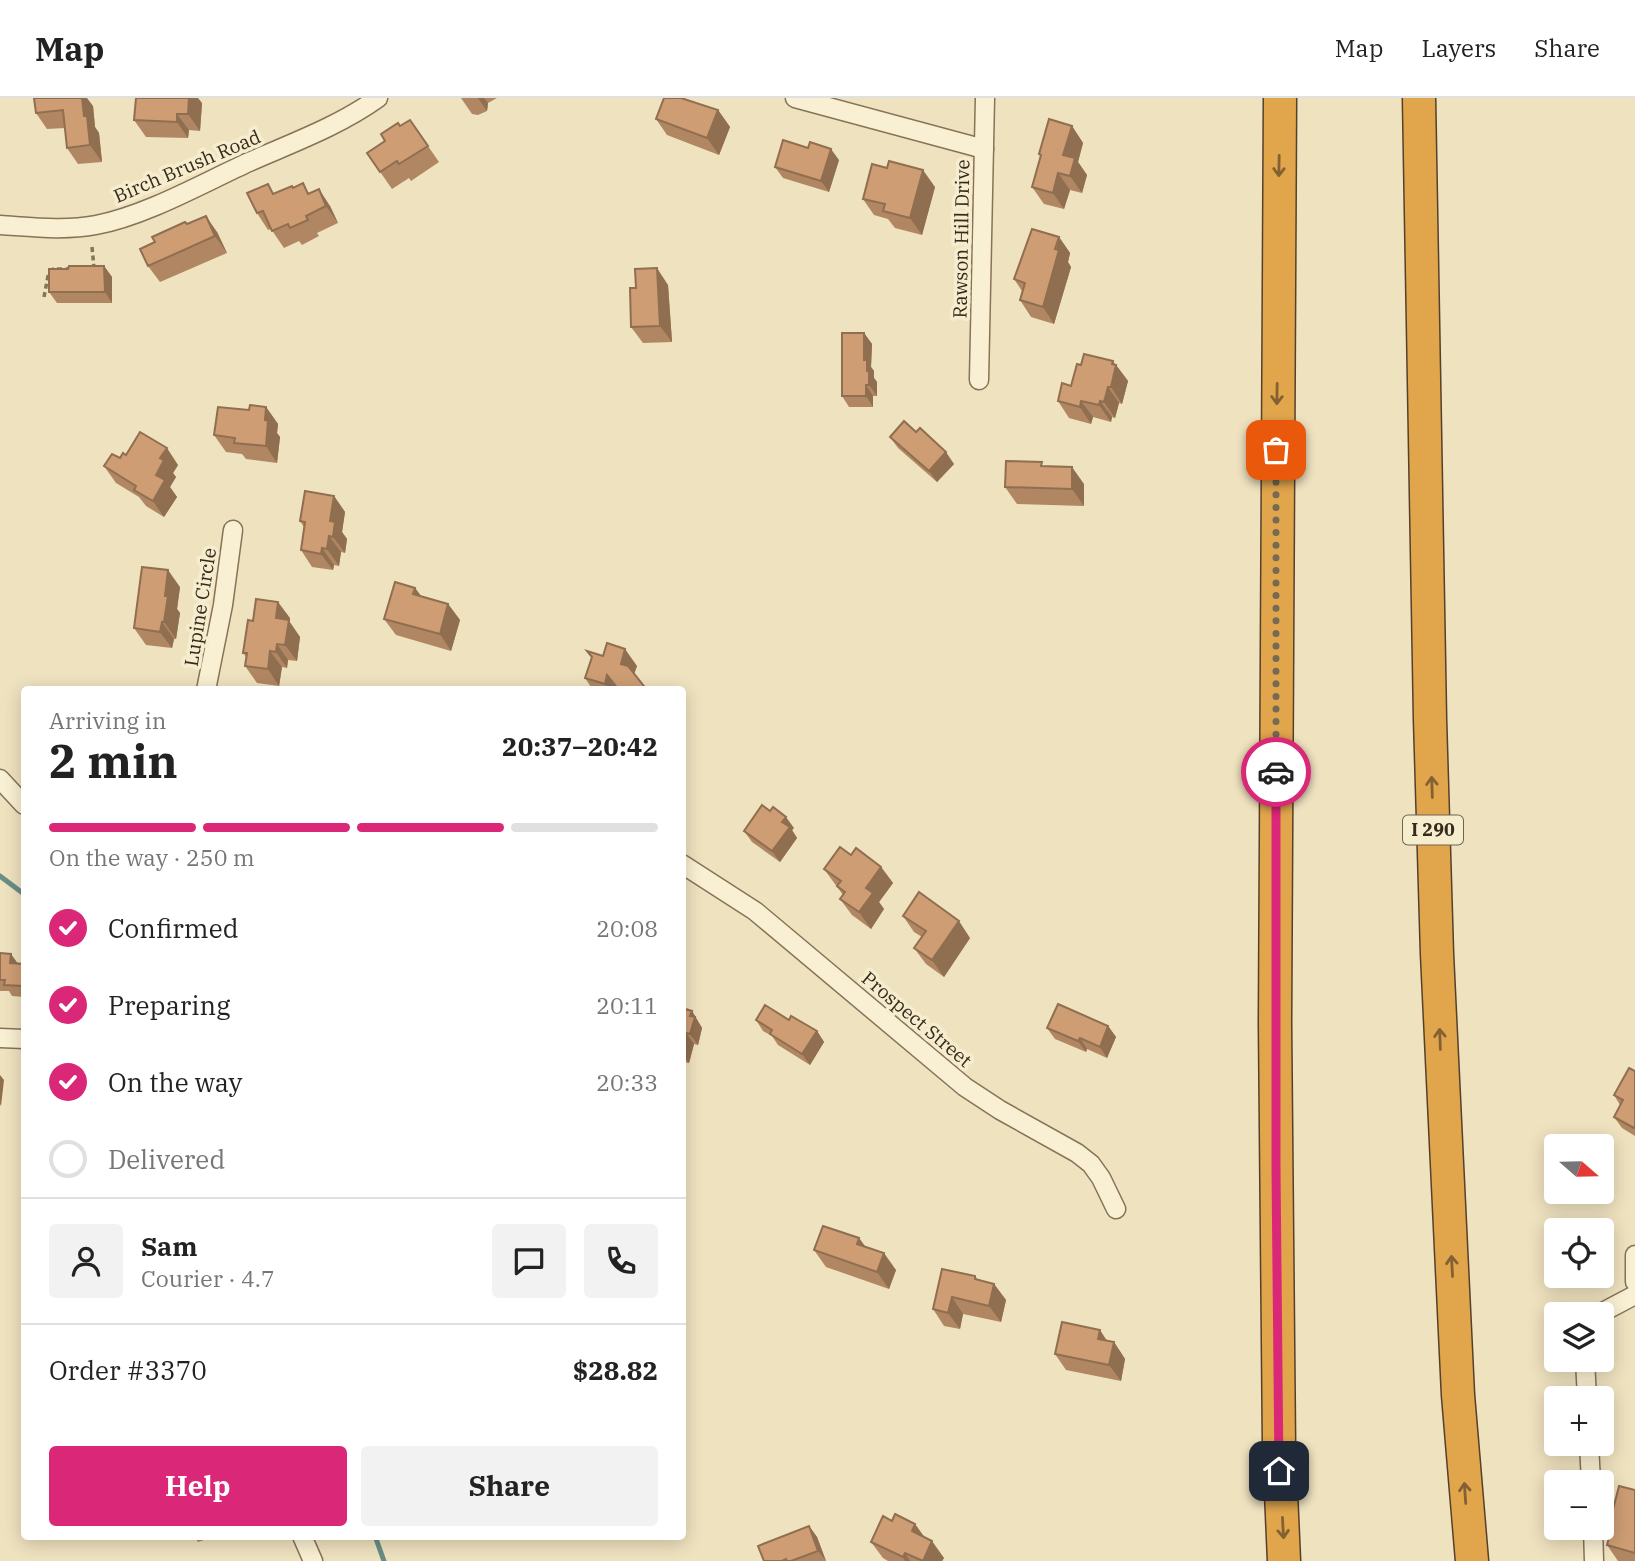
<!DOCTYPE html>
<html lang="en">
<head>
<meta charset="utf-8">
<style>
  body { margin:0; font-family:"IBM Plex Serif",serif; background:#f2f2f2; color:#222; height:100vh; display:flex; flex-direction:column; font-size:26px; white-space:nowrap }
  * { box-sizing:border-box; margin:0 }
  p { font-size:23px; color:#767676 }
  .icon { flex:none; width:38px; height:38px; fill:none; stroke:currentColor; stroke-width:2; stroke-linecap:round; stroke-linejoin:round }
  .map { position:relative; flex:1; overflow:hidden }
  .details { position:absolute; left:21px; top:588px; width:665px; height:854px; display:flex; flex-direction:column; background:#fff; border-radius:7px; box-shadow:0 4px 18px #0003 }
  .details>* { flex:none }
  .needle { width:46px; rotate:110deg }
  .tools { position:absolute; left:1544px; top:1036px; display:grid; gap:14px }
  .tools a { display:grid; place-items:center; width:70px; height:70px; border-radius:7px; background:#fff; box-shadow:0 4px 18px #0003; font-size:35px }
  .pin { position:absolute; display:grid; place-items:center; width:60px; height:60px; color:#fff; margin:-30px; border-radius:14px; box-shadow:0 4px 10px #0006 }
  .courier { position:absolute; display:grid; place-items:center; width:70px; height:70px; margin:-35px; border:5px solid #db2777; border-radius:50%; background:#fff; color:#222; box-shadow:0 2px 9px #0007 }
  .summary em { font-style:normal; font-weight:700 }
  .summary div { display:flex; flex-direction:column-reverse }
  .summary { display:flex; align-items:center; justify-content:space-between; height:119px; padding:0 28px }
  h1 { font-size:46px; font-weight:700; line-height:52px }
  .bar { display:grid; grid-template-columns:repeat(4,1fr); gap:10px 7px; align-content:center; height:84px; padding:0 28px }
  .bar i { height:9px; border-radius:5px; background:#e0e0e0 }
  .bar .on { background:#db2777 }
  .bar p { grid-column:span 4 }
  .line { display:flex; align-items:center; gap:18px; padding:0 28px; border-top:2px solid #e0e0e0 }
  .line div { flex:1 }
  .round { display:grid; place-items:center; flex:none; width:74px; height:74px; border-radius:7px; background:#f2f2f2 }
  ol { padding:0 28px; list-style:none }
  li { display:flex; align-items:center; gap:21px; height:77px }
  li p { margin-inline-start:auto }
  li .icon { padding:7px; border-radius:50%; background:#db2777; color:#fff; stroke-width:4 }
  li:last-child { color:#767676 }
  li i { width:38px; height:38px; border:4px solid #e0e0e0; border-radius:50% }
  .button { display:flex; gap:14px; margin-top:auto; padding:14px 28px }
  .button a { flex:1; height:80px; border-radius:7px; background:#db2777; color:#fff; font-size:28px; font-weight:700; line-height:80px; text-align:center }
  .button a+a { background:#f2f2f2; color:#222 }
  header { display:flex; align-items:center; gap:42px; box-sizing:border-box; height:98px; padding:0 35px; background:#fff; border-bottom:2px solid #e0e0e0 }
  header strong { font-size:33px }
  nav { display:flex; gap:38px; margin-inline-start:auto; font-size:24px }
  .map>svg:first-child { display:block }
</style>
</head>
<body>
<header>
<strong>Map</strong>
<nav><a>Map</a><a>Layers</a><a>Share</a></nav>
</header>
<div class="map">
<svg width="1635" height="1463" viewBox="0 0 1635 1463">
  <rect width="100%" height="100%" fill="#efe2bf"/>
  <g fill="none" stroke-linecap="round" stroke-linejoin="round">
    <!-- stream -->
    <g stroke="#698e86" stroke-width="5">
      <path d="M0 778 24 796"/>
      <path d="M375 1438 384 1463"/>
    </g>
    <defs>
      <g id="street">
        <path d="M795 0 984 51"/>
        <path d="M0 127C32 129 64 133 96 127 145 118 203 85 249 64 292 45 339 28 378 0"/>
        <path d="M979 282 985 0"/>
        <path d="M206 592 223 507 233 432"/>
        <path d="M0 681 24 707"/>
        <path d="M682 766 755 813 965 989 1000 1012 1077 1055 1091 1066 1101 1080 1116 1111"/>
        <path d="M0 940 24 941"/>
        <path d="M1635 1157V1184"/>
        <path d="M1599 1216 1635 1197"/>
        <path d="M1585 1262 1587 1300"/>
        <path d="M1589 1346 1591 1384"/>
        <path d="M1593 1430 1594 1463"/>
        <path d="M302 1438 313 1463"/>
      </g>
      <g id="highway">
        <path d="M1280 0 1275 925 1279 1349 1284 1463"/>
        <path d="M1419 0 1430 621 1437 856 1458 1297 1472 1463"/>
      </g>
    </defs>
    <!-- street casing -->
    <use href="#street" stroke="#877357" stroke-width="21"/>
    <!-- highway casing -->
    <use href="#highway" stroke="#55402c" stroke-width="35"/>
    <!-- path -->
    <g stroke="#877357" stroke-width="3.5" stroke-dasharray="5 3.5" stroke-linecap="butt">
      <path d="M92 149 94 170"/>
      <path d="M44 199 48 178 53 171H70"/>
    </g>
    <!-- street -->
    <use href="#street" stroke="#f9efd2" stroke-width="18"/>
    <!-- highway -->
    <use href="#highway" stroke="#e1a54c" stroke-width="32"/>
  </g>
  <!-- wall -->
  <g fill="#b18763">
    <path d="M461 0H497L488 5 487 13 478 17 472 16Z"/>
    <path d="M202 5 200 33 189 32 188 40 146 39 134 22Z"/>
    <path d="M93 8 95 29 99 35 102 64 78 66 67 50 65 30 47 31 36 15Z"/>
    <path d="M718 12 730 29 719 57 667 37 656 21Z"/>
    <path d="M410 22 439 64 411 83 409 80 392 91 367 55 385 43 400 28Z"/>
    <path d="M1072 28 1083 45 1078 64 1087 77 1082 95 1070 92 1064 111 1044 106 1032 89 1041 59 1039 56Z"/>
    <path d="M839 62 829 94 783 80 775 69Z"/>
    <path d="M935 89 922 137 895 130 888 121 874 117 863 101Z"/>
    <path d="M293 90 310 95 330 108 338 125 317 135 319 138 302 147 299 143 284 150 271 131 268 132 257 115 275 95Z"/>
    <path d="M187 126 217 134 227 155 160 184 148 168 155 144Z"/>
    <path d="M1059 139 1070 155 1068 164 1071 169 1054 226 1031 219 1020 202 1022 193 1014 181Z"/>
    <path d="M104 168 112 179V205H57L49 194 68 171Z"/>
    <path d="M668 187 672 244 643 245 631 229Z"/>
    <path d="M864 235 872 246 871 269 874 273V280L877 284V298H873V309H849L842 298Z"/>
    <path d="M1081 267H1116L1128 283 1122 306 1119 305 1115 320 1112 319 1111 324 1093 319 1091 326 1069 320 1058 303 1071 288Z"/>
    <path d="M266 309 278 326 277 335 280 339 277 365 246 361 242 356 226 354 214 337Z"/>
    <path d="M890 339 954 366 937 384 898 350Z"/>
    <path d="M126 357 178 367 173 375 176 379 170 389 177 399 164 419 146 408 139 399 116 385 104 368Z"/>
    <path d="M1045 369 1084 386V408L1017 406 1005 389Z"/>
    <path d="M334 398 345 414 342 434 347 441 345 455 341 454 339 468 334 467 333 472 312 469 301 452 304 429 300 423Z"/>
    <path d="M180 489 177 511 180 515 176 541H174L172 550 146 547 134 530Z"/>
    <path d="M415 490 421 498 448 506 460 522 451 553 396 537 384 521Z"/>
    <path d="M290 520 289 523 300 539 297 563 288 562 287 570 282 569 279 588 257 585 245 568 247 560 243 555 253 523Z"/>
    <path d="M587 553 637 568 634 576 647 592H593L585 580 592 560Z"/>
    <path d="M794 730 792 732 797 740 780 764 752 744 744 733Z"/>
    <path d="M851 757 881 769 893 785 879 804 884 811 871 831 852 817 840 801 843 797 824 771Z"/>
    <path d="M903 818 970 840 944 879 926 866 914 850 922 839 914 834Z"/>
    <path d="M0 855 18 866H24V899L12 898 9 893H0Z"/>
    <path d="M682 910 692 913 702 930 698 947 694 946 689 965 682 964Z"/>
    <path d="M756 922H789L817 933 824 944 810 967 778 947 772 938 763 933Z"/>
    <path d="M1108 928 1116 939 1107 960 1087 951 1086 954 1055 941 1047 930Z"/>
    <path d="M1635 973V1038L1622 1030 1614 1019 1620 1007 1614 997Z"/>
    <path d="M859 1140 865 1148 896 1172 889 1191 826 1169 814 1152Z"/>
    <path d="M975 1178 978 1182 994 1186 1006 1202 1001 1224 963 1216 960 1231 944 1228 933 1211Z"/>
    <path d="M1107 1243 1114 1244 1125 1261 1121 1283 1066 1272 1055 1256Z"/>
    <path d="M1635 1392V1463H1618L1607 1447 1611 1430 1609 1427Z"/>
    <path d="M892 1423 915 1426 925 1440 944 1460 942 1463H888L883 1460 871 1444Z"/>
    <path d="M809 1428 817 1439 826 1463H764Z"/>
    <path d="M194 1438H216L198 1444Z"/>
  </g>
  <!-- shaded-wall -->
  <g fill="#906e50">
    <path d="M82 0H87L93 8 95 29 99 35 102 64 90 47 84 18Z"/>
    <path d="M189 0H198L202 5 200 33 188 16Z"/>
    <path d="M478 0H484L488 5 487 13Z"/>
    <path d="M718 12 730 29 719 57 707 40Z"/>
    <path d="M177 16 189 32 188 40 177 24Z"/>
    <path d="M1072 28 1083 45 1078 64 1087 77 1082 95 1070 78 1063 57Z"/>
    <path d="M831 51 839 62 829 94 821 83Z"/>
    <path d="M923 72 935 89 922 137 910 120Z"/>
    <path d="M1058 75 1070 92 1064 111 1053 95Z"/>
    <path d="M319 91 330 108 338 125 326 108Z"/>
    <path d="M206 118 217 134 227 155 215 138Z"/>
    <path d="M1059 139 1070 155 1068 164 1071 169 1054 226 1043 209Z"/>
    <path d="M104 168 112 179V205L105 194Z"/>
    <path d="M657 170 668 187 672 244 660 228Z"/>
    <path d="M864 235 872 246 871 269 874 273V280L877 284V298L869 287 864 262Z"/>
    <path d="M1113 263 1116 268V267L1128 283 1122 306 1111 289Z"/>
    <path d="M866 287 873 298V309L866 298Z"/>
    <path d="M1108 289 1119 305 1115 320 1104 304Z"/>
    <path d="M1081 303 1093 319 1091 326 1080 309Z"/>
    <path d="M1100 303 1112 319 1111 324 1099 307Z"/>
    <path d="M266 309 278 326 277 335 280 339 277 365 266 348 265 322Z"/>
    <path d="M167 350 178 367 173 375 176 379 170 389 177 399 164 419 153 403 156 377 160 360Z"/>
    <path d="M946 354 954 366 937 384 929 373Z"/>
    <path d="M1072 369 1084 386V408L1072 391Z"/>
    <path d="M334 398 345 414 342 434 347 441 345 455 333 439 330 423Z"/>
    <path d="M329 438 341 454 339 468 327 451Z"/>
    <path d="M322 450 334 467 333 472 321 456Z"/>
    <path d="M168 472 180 489 177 511 180 515 176 541 164 524 165 498Z"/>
    <path d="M415 490 427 506 413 496Z"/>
    <path d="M278 504 290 520 289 523 300 539 297 563 285 547 276 520Z"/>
    <path d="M448 506 460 522 451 553 440 536Z"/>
    <path d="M162 524 174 541 172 550 160 534Z"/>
    <path d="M277 546 288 562 287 570 276 554Z"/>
    <path d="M625 551 637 568 632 582 621 566Z"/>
    <path d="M270 553 282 569 279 588 268 571Z"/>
    <path d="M607 577 617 592H609L605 586Z"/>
    <path d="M786 719 794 730 792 732 797 740 780 764 772 753 782 724Z"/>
    <path d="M881 769 893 785 879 804 884 811 871 831 859 814 866 790Z"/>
    <path d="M959 823 970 840 944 879 932 862Z"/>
    <path d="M11 856 19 867 10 865Z"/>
    <path d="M692 913 702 930 698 947 690 936V918Z"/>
    <path d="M1108 928 1116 939 1107 960 1100 949Z"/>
    <path d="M817 933 824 944 810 967 802 956Z"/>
    <path d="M686 935 694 946 689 965 682 956V948Z"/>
    <path d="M1080 940 1087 951 1086 954 1078 943Z"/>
    <path d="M0 977 4 982 1 1008 0 1006Z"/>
    <path d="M859 1140 871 1157 857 1146Z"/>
    <path d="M884 1155 896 1172 889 1191 877 1174Z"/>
    <path d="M994 1186 1006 1202 1001 1224 989 1208Z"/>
    <path d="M952 1199 963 1216 960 1231 948 1215Z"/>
    <path d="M1100 1232 1111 1249 1098 1241Z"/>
    <path d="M1114 1244 1125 1261 1121 1283 1109 1267Z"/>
    <path d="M915 1426 927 1443 912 1433Z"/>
    <path d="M809 1428 817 1439 826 1463 818 1453Z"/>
    <path d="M932 1443 944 1460 942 1463H923Z"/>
    <path d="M905 1455 910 1463H905L903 1459Z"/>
  </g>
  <!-- building -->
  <g fill="#ce9d73" stroke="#906e50" stroke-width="2">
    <path d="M34 0H82L84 18H87L90 47 67 50 63 12 36 15Z"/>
    <path d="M136 0H189L188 16H177V24L134 22Z"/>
    <path d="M664 0H681L718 12 707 40 656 21Z"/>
    <path d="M1049 21 1072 28 1063 57 1075 60 1070 78 1058 75 1053 95 1032 89 1041 57 1039 56Z"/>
    <path d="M410 22 428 48 399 66 397 63 380 74 367 55 385 43 381 36 398 25 400 28Z"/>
    <path d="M783 42 808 50 810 44 831 51 821 83 775 69Z"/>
    <path d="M889 63 923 72 910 120 883 113 885 106 863 101 872 66 887 70Z"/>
    <path d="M303 85 308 96 319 91 326 108 306 118 308 122 290 130 288 126 272 133 263 113 257 115 247 95 268 86 273 96 292 88 293 90Z"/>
    <path d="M206 118 215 138 148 168 140 151 155 144 152 139 185 124 187 126Z"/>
    <path d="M1032 131 1059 139 1055 151 1059 152 1043 209 1020 202 1025 185 1014 181Z"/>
    <path d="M69 168H104L105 194H49V171H68Z"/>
    <path d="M657 170 660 228 631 229 630 190H636L635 171Z"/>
    <path d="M842 235H864V262H867V273H869V287H866V298H842Z"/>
    <path d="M1084 256 1113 263 1112 266 1116 267 1111 289H1108L1104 304 1100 303 1099 307 1081 303 1080 309 1058 303 1062 285 1071 288 1077 266 1081 267Z"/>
    <path d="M250 307 266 309 265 322 268 323 266 348 234 345 235 340 214 337 218 309 249 312Z"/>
    <path d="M904 323 916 334 920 330 946 354 929 373 890 339Z"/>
    <path d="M140 334 167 350 160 360 164 362 156 377 165 382 153 403 134 392 136 388 104 368 112 356 120 360 123 355 126 357Z"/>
    <path d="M1006 363 1042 364 1041 368 1072 369V391L1005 389Z"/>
    <path d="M305 393 334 398 330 423 335 424 333 439 329 438 327 451 322 450 321 456 301 452 305 424 300 423Z"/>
    <path d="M142 469 168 472 165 498H168L164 524H162L160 534 134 530Z"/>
    <path d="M395 484 415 490 413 496 448 506 440 536 384 521Z"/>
    <path d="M256 501 278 504 276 520 289 522 285 547 277 546 276 554 270 553 268 571 245 568 247 555H243L248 522 253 523Z"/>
    <path d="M607 545 625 551 621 566 628 568 647 592H619L607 577 605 586 585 580 592 559 587 553 603 558Z"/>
    <path d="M762 707 770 713 773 709 786 719 782 724 790 729 772 753 744 733Z"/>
    <path d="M840 749 851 757 856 750 881 769 866 790 873 795 859 814 840 801 845 794 837 788 841 783 824 771Z"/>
    <path d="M919 794 959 823 932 862 914 850 926 833 903 818Z"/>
    <path d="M0 855 11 856 10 865 24 866V888L4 887 5 882H0Z"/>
    <path d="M1058 906 1108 928 1100 949 1080 940 1078 943 1047 930Z"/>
    <path d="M765 907 789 922 791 918 817 933 802 956 770 936 772 932 756 922Z"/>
    <path d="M682 910 692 913 690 918 695 919 690 936 686 935 682 948Z"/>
    <path d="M1629 970 1635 973V1028L1634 1030 1614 1019 1623 1002 1614 997Z"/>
    <path d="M823 1128 859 1140 857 1146 884 1155 877 1174 814 1152Z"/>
    <path d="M942 1171 975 1178V1181L994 1186 989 1208 952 1199 948 1215 933 1211Z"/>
    <path d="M1062 1224 1100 1232 1098 1241 1114 1244 1109 1267 1055 1256Z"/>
    <path d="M1619 1388 1635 1392V1455L1607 1447 1612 1428 1609 1427Z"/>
    <path d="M895 1416 915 1426 912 1433 932 1443 923 1463 905 1455 903 1459 871 1444 883 1418 892 1423Z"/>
    <path d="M809 1428 818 1453 791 1463H787L786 1461 782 1463H764L758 1448Z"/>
  </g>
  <!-- one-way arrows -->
  <defs><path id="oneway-shaft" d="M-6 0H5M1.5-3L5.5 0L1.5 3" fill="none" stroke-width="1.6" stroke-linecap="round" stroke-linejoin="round" transform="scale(1.75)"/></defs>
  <g stroke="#836132">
    <use href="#oneway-shaft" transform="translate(1279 68) rotate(91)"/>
    <use href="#oneway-shaft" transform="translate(1277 296) rotate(91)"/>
    <use href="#oneway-shaft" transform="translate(1432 689) rotate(-92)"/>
    <use href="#oneway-shaft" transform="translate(1440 941) rotate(-92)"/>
    <use href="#oneway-shaft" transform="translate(1452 1168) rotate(-93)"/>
    <use href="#oneway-shaft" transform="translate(1465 1395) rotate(-94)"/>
    <use href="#oneway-shaft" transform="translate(1283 1430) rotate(87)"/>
  </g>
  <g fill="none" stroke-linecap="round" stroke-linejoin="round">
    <!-- done -->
    <path stroke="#776a55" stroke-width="7" stroke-dasharray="0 12.6" d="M1276 674V352"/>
    <!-- route -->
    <path stroke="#db2777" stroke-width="9" d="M1276 674V1071L1279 1373"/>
  </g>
  <g text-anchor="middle" stroke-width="7" stroke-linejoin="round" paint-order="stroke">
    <!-- shield labels -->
    <rect fill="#f6ecce" stroke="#706451" stroke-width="2" x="1403" y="717.5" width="60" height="29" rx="5"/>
    <g font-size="18" font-weight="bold" fill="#362a1c">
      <text x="1433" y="738">I 290</text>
    </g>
    <!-- street labels -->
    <g font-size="19" fill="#362a1c" stroke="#f6ecce">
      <text transform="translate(187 68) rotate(-23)" y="7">Birch Brush Road</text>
      <text transform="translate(961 141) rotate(-89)" y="7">Rawson Hill Drive</text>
      <text transform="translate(200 509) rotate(-81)" y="7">Lupine Circle</text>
      <text transform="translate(917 921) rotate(40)" y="7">Prospect Street</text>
    </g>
  </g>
</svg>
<div class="tools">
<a><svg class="needle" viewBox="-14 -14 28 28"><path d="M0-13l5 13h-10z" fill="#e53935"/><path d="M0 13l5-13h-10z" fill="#767676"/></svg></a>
<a><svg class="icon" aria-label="locate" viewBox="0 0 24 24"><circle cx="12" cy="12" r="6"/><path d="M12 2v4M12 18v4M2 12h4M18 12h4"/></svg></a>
<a><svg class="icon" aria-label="layers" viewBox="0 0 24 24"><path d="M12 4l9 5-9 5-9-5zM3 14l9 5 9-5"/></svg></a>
<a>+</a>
<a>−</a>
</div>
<div class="pin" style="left:1276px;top:352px;background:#ea580c"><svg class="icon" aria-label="bag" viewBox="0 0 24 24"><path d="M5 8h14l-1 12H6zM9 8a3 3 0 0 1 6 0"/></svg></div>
<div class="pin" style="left:1279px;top:1373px;background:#1f2937"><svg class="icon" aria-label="home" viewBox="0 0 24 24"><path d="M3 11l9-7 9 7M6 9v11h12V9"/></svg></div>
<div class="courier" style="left:1276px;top:674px"><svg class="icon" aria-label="car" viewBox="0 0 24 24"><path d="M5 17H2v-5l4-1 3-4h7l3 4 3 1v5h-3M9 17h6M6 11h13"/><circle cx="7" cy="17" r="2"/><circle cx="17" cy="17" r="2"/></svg></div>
<section class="details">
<div class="summary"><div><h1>2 min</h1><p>Arriving in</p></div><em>20:37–20:42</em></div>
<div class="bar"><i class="on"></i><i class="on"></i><i class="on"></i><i></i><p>On the way · 250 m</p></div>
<ol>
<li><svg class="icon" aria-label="check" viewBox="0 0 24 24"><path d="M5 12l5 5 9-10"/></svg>Confirmed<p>20:08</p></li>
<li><svg class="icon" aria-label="check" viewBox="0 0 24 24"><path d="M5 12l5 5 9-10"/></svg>Preparing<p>20:11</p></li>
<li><svg class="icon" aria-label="check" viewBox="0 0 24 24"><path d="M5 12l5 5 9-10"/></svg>On the way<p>20:33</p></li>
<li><i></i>Delivered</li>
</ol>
<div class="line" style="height:126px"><a class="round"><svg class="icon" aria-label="person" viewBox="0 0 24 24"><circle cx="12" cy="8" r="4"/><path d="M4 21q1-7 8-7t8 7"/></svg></a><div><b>Sam</b><p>Courier · 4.7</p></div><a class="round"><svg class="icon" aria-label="chat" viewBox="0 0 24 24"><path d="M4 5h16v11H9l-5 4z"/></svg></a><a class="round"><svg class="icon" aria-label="phone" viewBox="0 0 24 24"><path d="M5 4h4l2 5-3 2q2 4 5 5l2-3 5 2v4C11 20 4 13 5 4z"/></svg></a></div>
<div class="line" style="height:91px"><div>Order #3370</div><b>$28.82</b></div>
<div class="button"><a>Help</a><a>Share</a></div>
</section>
</div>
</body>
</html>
